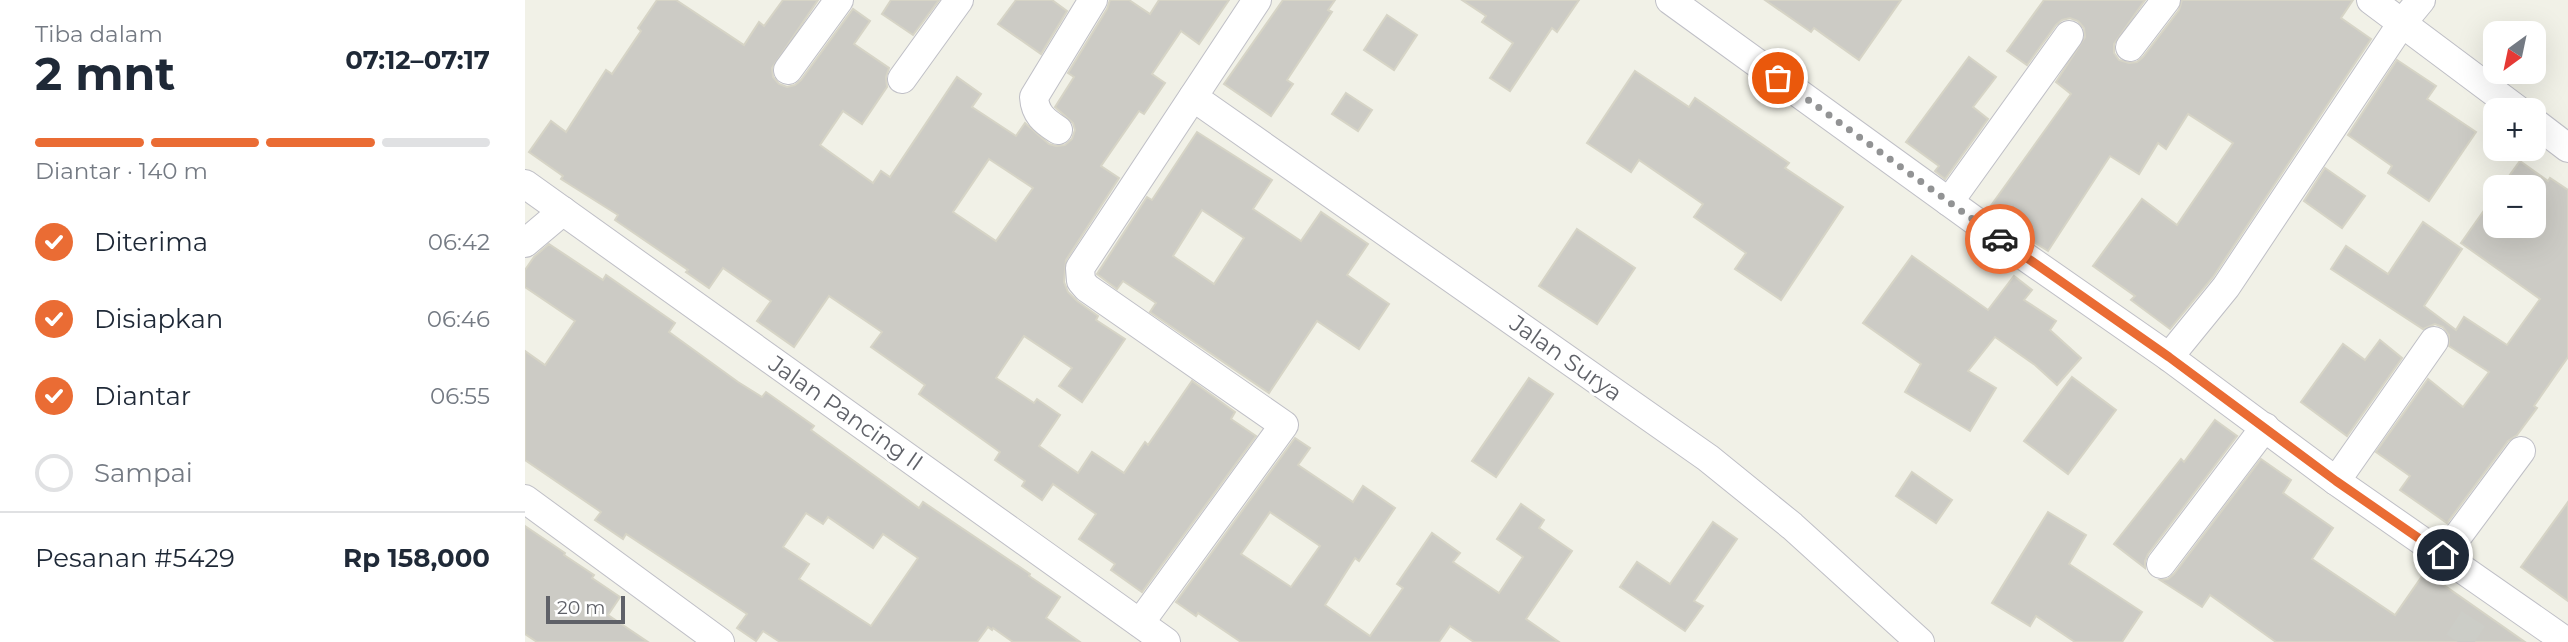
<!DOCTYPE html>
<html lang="id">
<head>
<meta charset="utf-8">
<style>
  body { margin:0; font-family:Montserrat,sans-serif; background:#f6f6f7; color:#1f2937; height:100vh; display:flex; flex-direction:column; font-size:26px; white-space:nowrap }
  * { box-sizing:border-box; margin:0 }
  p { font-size:23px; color:#747a83 }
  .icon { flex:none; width:38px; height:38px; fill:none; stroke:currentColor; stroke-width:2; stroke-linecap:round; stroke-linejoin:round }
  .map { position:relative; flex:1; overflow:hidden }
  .details { display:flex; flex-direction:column; background:#fff; width:525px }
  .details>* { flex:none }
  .needle { width:46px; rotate:213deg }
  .buttons { position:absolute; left:1958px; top:21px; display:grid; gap:14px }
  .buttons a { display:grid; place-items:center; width:63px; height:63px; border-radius:14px; background:#fff; box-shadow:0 7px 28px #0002; font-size:35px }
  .scale { position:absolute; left:21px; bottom:18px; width:79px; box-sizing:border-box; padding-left:7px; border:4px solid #5f6168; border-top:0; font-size:19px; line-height:24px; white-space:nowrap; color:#5f6168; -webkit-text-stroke:5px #fff; paint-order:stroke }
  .pin { position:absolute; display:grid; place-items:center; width:60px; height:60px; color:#fff; margin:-30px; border:4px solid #fff; border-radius:50%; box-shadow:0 2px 7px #0007 }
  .courier { position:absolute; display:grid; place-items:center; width:70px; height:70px; margin:-35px; border:5px solid #ea6c34; border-radius:50%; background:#fff; color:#222; box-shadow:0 2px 9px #0007 }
  .summary em { font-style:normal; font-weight:700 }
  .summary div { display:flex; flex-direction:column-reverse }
  .summary { display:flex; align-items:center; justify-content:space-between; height:119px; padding:0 35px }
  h1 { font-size:46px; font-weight:700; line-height:52px }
  .bar { display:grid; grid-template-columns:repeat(4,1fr); gap:10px 7px; align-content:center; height:84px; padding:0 35px }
  .bar i { height:9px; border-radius:5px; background:#e0e1e3 }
  .bar .current { background:#ea6c34 }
  .bar p { grid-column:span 4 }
  .line { display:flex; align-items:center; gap:18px; padding:0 35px; border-top:2px solid #e0e1e3 }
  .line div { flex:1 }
  ol { padding:0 35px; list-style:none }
  li { display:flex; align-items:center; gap:21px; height:77px }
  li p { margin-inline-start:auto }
  li .icon { padding:7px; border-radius:50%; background:#ea6c34; color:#fff; stroke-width:4 }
  li:last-child { color:#747a83 }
  li i { width:38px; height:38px; border:4px solid #e0e1e3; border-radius:50% }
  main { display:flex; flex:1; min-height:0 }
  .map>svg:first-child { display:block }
</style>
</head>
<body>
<main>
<section class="details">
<div class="summary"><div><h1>2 mnt</h1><p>Tiba dalam</p></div><em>07:12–07:17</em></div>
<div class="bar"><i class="current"></i><i class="current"></i><i class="current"></i><i></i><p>Diantar · 140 m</p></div>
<ol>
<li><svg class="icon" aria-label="check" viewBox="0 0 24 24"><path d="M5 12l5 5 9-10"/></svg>Diterima<p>06:42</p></li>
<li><svg class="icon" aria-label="check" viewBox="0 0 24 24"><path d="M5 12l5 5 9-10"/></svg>Disiapkan<p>06:46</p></li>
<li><svg class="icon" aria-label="check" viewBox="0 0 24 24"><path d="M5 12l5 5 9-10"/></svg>Diantar<p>06:55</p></li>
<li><i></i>Sampai</li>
</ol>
<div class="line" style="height:91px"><div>Pesanan #5429</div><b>Rp 158,000</b></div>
</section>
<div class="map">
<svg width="2043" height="642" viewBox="0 0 2043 642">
  <rect width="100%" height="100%" fill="#f1f1e7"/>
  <!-- building -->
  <g fill="#cccbc5" stroke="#d6d4c6" stroke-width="2" fill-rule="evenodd">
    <path d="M132 0H151L219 45 234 22 239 26 258 0H293L247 68 248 77 254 84 262 87 270 85 276 80 328 9 345 21 329 44 364 68 361 77 362 87 337 124 318 111 295 145 348 183 356 171 365 177 432 77 456 94 447 107 491 136 500 123 524 144 531 146 540 145 547 139 550 130 548 123 530 107 549 77 543 73 582 9 585 0H604L625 14 634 0H704L674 44 656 31 627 74 640 83 619 114 614 111 576 166 594 178 541 260 539 282 543 292 552 301 573 316 571 320 600 339 557 402 534 386 547 368 499 336 471 378 509 403 512 399 535 415 514 446 553 473 567 452 599 473 620 442 623 445 667 381 710 412 706 419 731 436 617 592 586 570 590 564 554 539 571 514 528 484 517 500 497 486 500 481 470 460 475 452 394 394 400 385 346 347 357 332 304 296 269 347 232 321 246 301 198 268 184 288 161 272 163 270 90 220 93 215 36 179 38 176 4 152 26 121 41 132 81 70 87 74 116 31 113 28ZM464 159 508 188 471 241 428 212Z"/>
    <path d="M366 0H414L388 35 357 14Z"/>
    <path d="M491 0H527L542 11 516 54 473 24Z"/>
    <path d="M758 0H810L803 10 807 12 762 80 768 84 746 116 699 84Z"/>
    <path d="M937 0H1054L1032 32 1027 28 985 91 965 78 988 43 957 22 961 16Z"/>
    <path d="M1240 0H1376L1334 60 1289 28 1286 32Z"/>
    <path d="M1519 0H1620L1589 44V53L1594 60 1604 63 1612 62 1618 57 1654 10 1657 0H1828L1816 18 1846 39 1688 277 1645 329 1606 300 1610 296 1568 266 1617 199 1652 225 1708 143 1663 114 1641 149 1633 143 1614 174 1585 156 1523 251 1496 234 1498 231 1465 207 1546 94 1531 82 1560 37 1559 28 1553 21 1545 18 1537 20 1531 25 1502 65 1482 51Z"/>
    <path d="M862 15 892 35 869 70 839 50Z"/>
    <path d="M1444 57 1471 77 1448 107 1463 119 1420 179 1410 171 1414 166 1381 142Z"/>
    <path d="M1872 60 1911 86 1902 99 1951 132 1904 201 1863 173 1867 166 1823 135Z"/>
    <path d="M1110 71 1164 107 1170 98 1264 163 1260 168 1318 207 1256 300 1210 269 1221 253 1169 217 1178 204 1114 160 1106 172 1062 143Z"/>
    <path d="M821 93 847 110 833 131 807 114Z"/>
    <path d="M672 132 747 180 728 209 776 241 796 212 843 244 822 275 864 304 834 349 792 321 744 393 625 312 631 303 598 281 592 289 572 274 622 197 627 200ZM677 210 719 238 689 284 648 256Z"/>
    <path d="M1995 161 2023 181 2025 178 2043 190V357L2009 406 2012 408 1992 435 1983 441 1922 523 1875 490 1885 476 1851 452 1903 379 1938 407 1964 372 1924 346V335L1918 327 1910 324 1898 329 1806 269 1821 246 1863 274 1898 222 1937 249 1899 306 1931 330 1939 317 1982 345 2015 299 1936 243 1970 195V226H2009V187H1976Z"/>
    <path d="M1800 168 1840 196 1817 228 1779 201Z"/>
    <path d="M1052 229 1110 268 1072 324 1014 286Z"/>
    <path d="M24 244 78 280 81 275 150 323 144 332 213 382 237 397 241 392 289 426 286 430 394 508 398 502 505 574 504 576 535 597 521 618 555 642H488L468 628 467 630 463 627 452 642H255L238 631 231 641 212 628 222 614 101 534 98 539 70 520 76 512 0 460V351L20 365 50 321 0 287V270L9 257ZM281 513 298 524 303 517 348 548 358 534 393 558 346 626 274 579 284 564 258 547Z"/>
    <path d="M1387 256 1463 310 1489 276 1507 290 1499 300 1531 321 1525 330 1556 358 1532 385 1510 365 1470 337 1443 371 1471 388 1445 431 1380 392 1396 364 1338 323Z"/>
    <path d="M1855 340 1877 358 1822 436 1776 402 1818 344 1840 360Z"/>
    <path d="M1547 377 1591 410 1543 474 1499 441Z"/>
    <path d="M1004 378 1028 394 971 477 947 461Z"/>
    <path d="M1690 420 1712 436 1623 554 1620 561V568L1589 544 1656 459 1659 462Z"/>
    <path d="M770 438 785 448 773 465 828 502 838 486 870 508 834 561 830 558 800 605 845 636 878 588 872 584 907 533 935 553 928 562 974 593 998 557 972 539 996 504 1019 520 1014 528 1047 551 1001 619 1034 642H949L925 626 914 642H716L673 613 671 616 651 602ZM745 512 795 546 766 587 716 554Z"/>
    <path d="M1736 459 1766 480 1758 493 1808 528 1787 559 1870 615 1900 572 2000 642H1751L1685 595 1677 607 1635 580 1643 579 1649 574Z"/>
    <path d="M1387 472 1427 500 1411 523 1371 496Z"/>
    <path d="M2043 502V601L1996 567Z"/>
    <path d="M1523 512 1561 535 1544 564 1617 612 1597 642H1550L1511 616 1505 626 1467 603Z"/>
    <path d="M1188 522 1212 539 1169 601 1178 606 1160 631 1095 587 1112 562 1145 584Z"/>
    <path d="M0 526 40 553 39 555 69 575 67 578 95 597 83 615 123 642H12L0 634Z"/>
  </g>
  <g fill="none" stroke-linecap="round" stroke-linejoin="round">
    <!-- minor-tunnel -->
    <path stroke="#cccdc7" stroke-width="28" stroke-dasharray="28 14" stroke-linecap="butt" d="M1933 642 1954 610"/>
    <defs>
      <g id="minor">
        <path d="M1145 0 1489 249 1644 357 1811 481 2042 642"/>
        <path d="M1846 0 1993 110"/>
        <path d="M1605 47 1641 0"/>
        <path d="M263 70 314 0"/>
        <path d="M377 79 434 0"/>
        <path d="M668 97 1183 458 1267 526 1395 642"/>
        <path d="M2009 122 2043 148"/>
        <path d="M533 130C519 121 510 114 509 97L568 0"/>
        <path d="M0 184 641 642"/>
        <path d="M1424 202 1544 35"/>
        <path d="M0 243 38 211"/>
        <path d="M1644 357 1701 287 1877 23 1896 0"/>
        <path d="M1811 481 1909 341"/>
        <path d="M0 499 195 642"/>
        <path d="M1918 556 1996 451"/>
        <path d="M1636 564 1740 427"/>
        <path d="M615 623 759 425 562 288 556 281 555 268 732 0"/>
      </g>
    </defs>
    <!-- minor casing -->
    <use href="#minor" stroke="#bfbfc6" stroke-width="30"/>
    <!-- minor -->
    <use href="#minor" stroke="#fff" stroke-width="28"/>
  </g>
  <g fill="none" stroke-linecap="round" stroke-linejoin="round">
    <!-- done -->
    <path stroke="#929394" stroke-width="7" stroke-dasharray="0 12.6" d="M1253 78 1475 239"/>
    <!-- route -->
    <path stroke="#ea6c34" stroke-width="9" d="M1475 239 1644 357 1811 481 1918 555"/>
  </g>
  <g text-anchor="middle" stroke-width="6" stroke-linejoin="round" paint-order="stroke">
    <!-- street labels -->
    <g font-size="23" fill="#5f6168" stroke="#fff">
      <text transform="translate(1041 358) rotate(35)" y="8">Jalan Surya</text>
      <text transform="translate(321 413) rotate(35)" y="8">Jalan Pancing II</text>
    </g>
  </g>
</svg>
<div class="buttons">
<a><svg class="needle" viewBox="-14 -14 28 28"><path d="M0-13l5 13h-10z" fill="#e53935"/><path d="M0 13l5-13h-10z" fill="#747a83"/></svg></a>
<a>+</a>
<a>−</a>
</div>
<div class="scale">20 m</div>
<div class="pin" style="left:1253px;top:78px;background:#ea580c"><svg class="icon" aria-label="bag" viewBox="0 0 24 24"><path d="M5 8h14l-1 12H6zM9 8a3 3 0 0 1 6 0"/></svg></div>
<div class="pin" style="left:1918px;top:555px;background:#1f2937"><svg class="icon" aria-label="home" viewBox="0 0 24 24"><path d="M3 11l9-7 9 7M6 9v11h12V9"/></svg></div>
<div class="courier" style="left:1475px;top:239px"><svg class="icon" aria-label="car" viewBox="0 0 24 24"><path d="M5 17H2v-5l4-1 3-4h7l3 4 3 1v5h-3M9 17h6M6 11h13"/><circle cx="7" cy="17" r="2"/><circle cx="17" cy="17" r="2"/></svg></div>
</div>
</main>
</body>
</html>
